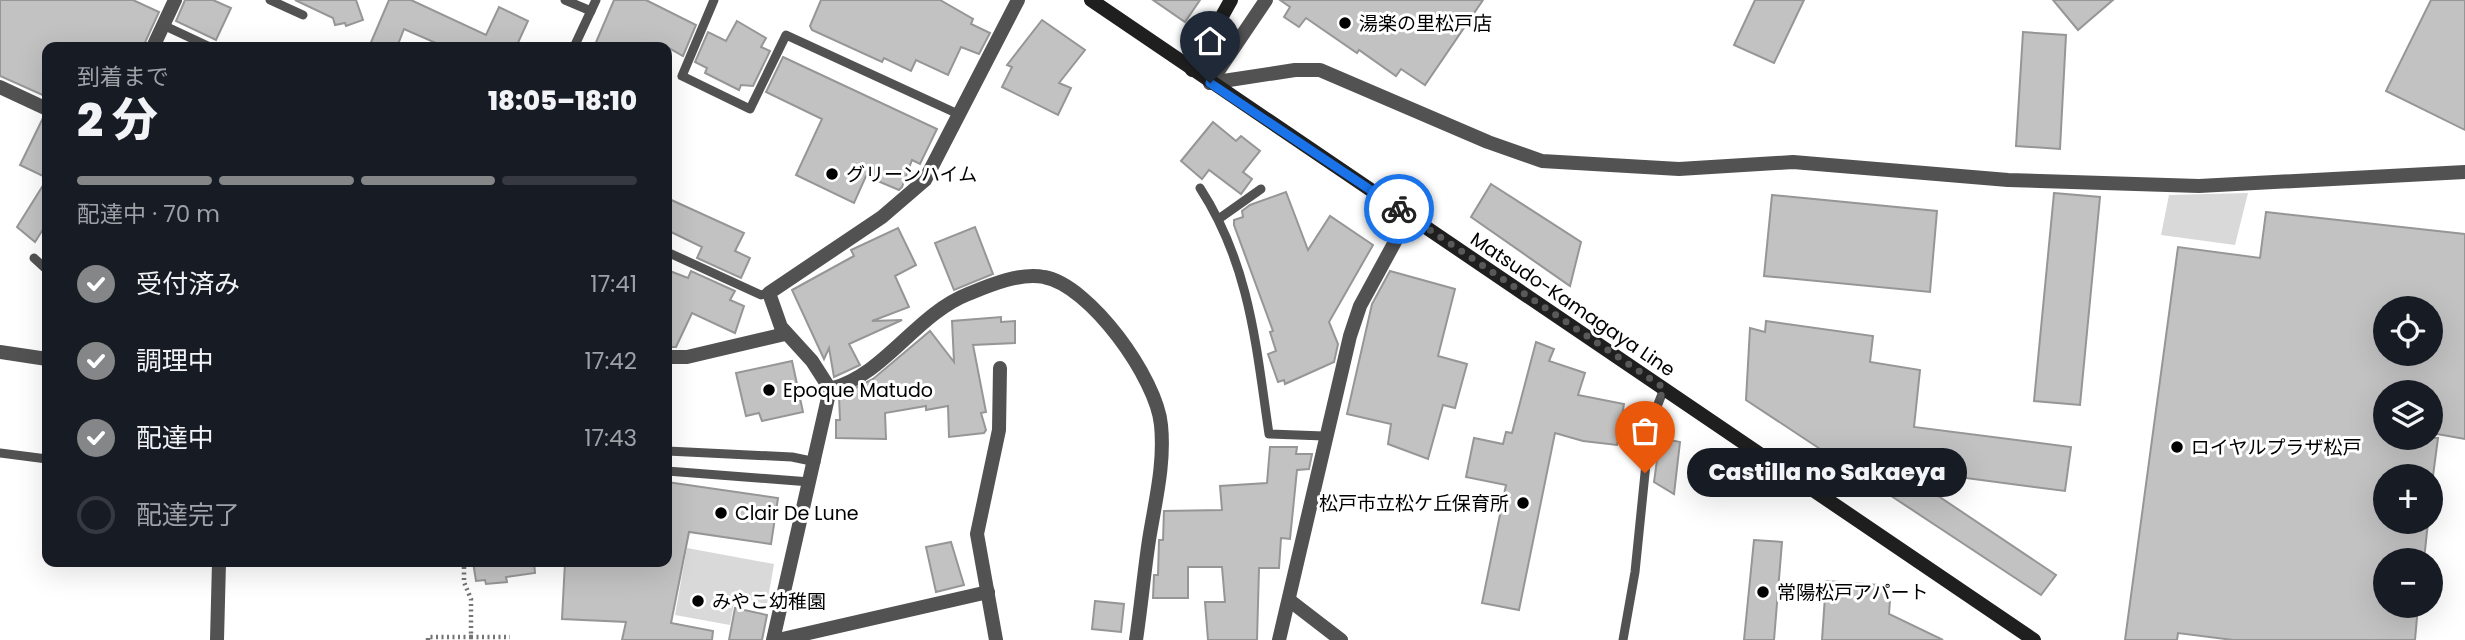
<!DOCTYPE html>
<html lang="ja">
<head>
<meta charset="utf-8">
<style>
  body { margin:0; font-family:Poppins,"Noto Sans JP",sans-serif; background:#20242c; color:#f1f3f6; height:100vh; display:flex; flex-direction:column; font-size:26px; white-space:nowrap }
  * { box-sizing:border-box; margin:0 }
  p { font-size:23px; color:#9ea1a6 }
  .icon { flex:none; width:38px; height:38px; fill:none; stroke:currentColor; stroke-width:2; stroke-linecap:round; stroke-linejoin:round }
  .map { position:relative; flex:1; overflow:hidden }
  .drawer { position:absolute; left:42px; top:42px; width:630px; height:525px; display:flex; flex-direction:column; background:#171b24; border-radius:14px; box-shadow:0 7px 28px #0002 }
  .drawer>* { flex:none }
  .buttons { position:absolute; left:2373px; top:296px; display:grid; gap:14px }
  .buttons a { display:grid; place-items:center; width:70px; height:70px; border-radius:50%; background:#171b24; box-shadow:0 7px 28px #0002; font-size:35px }
  .pin { position:absolute; display:grid; place-items:center; width:60px; height:60px; color:#fff; margin:-72px -30px; border-radius:50% 50% 50% 0; rotate:-45deg; box-shadow:0 0 7px #0007 }
  .pin .icon { rotate:45deg }
  .courier { position:absolute; display:grid; place-items:center; width:70px; height:70px; margin:-35px; border:5px solid #1a73e8; border-radius:50%; background:#fff; color:#222; box-shadow:0 2px 9px #0007 }
  .bubble { position:absolute; height:49px; border-radius:24px; background:#171b24; box-shadow:0 7px 28px #0002; font-size:23px; font-weight:800; line-height:49px; text-align:center }
  .overview em { font-style:normal; font-weight:800 }
  .overview div { display:flex; flex-direction:column-reverse }
  .overview { display:flex; align-items:center; justify-content:space-between; height:119px; padding:0 35px }
  h1 { font-size:46px; font-weight:800; line-height:52px }
  .bar { display:grid; grid-template-columns:repeat(4,1fr); gap:10px 7px; align-content:center; height:84px; padding:0 35px }
  .bar i { height:9px; border-radius:5px; background:#363941 }
  .bar .active { background:#858687 }
  .bar p { grid-column:span 4 }
  ol { padding:0 35px; list-style:none }
  li { display:flex; align-items:center; gap:21px; height:77px }
  li p { margin-inline-start:auto }
  li .icon { padding:7px; border-radius:50%; background:#858687; color:#fff; stroke-width:4 }
  li:last-child { color:#9ea1a6 }
  li i { width:38px; height:38px; border:4px solid #363941; border-radius:50% }
  .map>svg:first-child { display:block }
</style>
</head>
<body>
<div class="map">
<svg width="2465" height="640" viewBox="0 0 2465 640">
  <rect width="100%" height="100%" fill="#fff"/>
  <!-- green -->
  <g fill="#d9d9d9">
    <path d="M2248 193 2235 245 2161 235 2169 195Z"/>
    <path d="M687 548 774 564 767 604 735 598 730 625 675 615Z"/>
  </g>
  <!-- building -->
  <g fill="#c2c2c2" stroke="#969696" stroke-width="2" fill-rule="evenodd">
    <path d="M0 0H133L159 12 143 47H47V97L0 76Z"/>
    <path d="M185 0H213L231 8 216 40 176 21Z"/>
    <path d="M295 0H356L363 20 346 26 345 23 335 25 333 18Z"/>
    <path d="M389 0H411L486 35 499 7 528 21 516 47H445L404 29 397 47H369Z"/>
    <path d="M614 0H646L696 25 683 56 667 47H594Z"/>
    <path d="M821 0H940L973 19 971 24 990 33 979 54 961 47 948 75 916 60 911 71 884 58 882 62 812 30 810 26Z"/>
    <path d="M1153 0H1200L1185 22Z"/>
    <path d="M1280 0H1483L1425 85 1401 69 1396 76 1359 50 1357 53 1306 18 1299 27 1284 17 1290 7Z"/>
    <path d="M1755 0H1804L1774 63 1734 45Z"/>
    <path d="M2053 0H2113L2078 30Z"/>
    <path d="M2431 0H2465V130L2386 91Z"/>
    <path d="M1042 20 1085 50 1059 83 1071 88 1058 115 1002 87 1012 67 1007 65Z"/>
    <path d="M737 21 766 38 761 47 770 51 753 86 741 85 739 90 705 73 707 68 695 62 708 32 726 41Z"/>
    <path d="M2023 32 2066 35 2060 149 2016 146Z"/>
    <path d="M783 57 937 129 920 164 912 160 902 187 899 190 866 176 854 203 796 175 822 119 766 92Z"/>
    <path d="M43 118 47 119V178L20 165Z"/>
    <path d="M1213 122 1236 141 1241 136 1260 151 1243 172 1252 179 1241 194 1209 170 1202 179 1181 161Z"/>
    <path d="M47 179V223L35 242 17 227Z"/>
    <path d="M1491 184 1581 242 1570 286 1471 217Z"/>
    <path d="M1286 192 1308 250 1330 216 1373 245 1329 322 1338 344 1334 362 1285 384 1284 380 1278 382 1268 354 1276 351 1270 332 1273 331 1234 225V220L1243 217 1242 211 1250 205Z"/>
    <path d="M2054 193 2100 197 2080 405 2034 401Z"/>
    <path d="M1772 195 1937 211 1930 292 1764 276Z"/>
    <path d="M667 198 744 233 735 251 750 258 741 278 697 258 702 247 667 230Z"/>
    <path d="M2266 212 2465 234V439L2431 433V392H2385V438H2438L2433 476H2385V522H2428L2424 560H2385V606H2418L2415 640H2233L2178 633 2177 640H2125L2178 247 2260 258ZM2385 308H2431V354H2385Z"/>
    <path d="M975 227 993 274 954 290 935 243Z"/>
    <path d="M898 228 916 265 895 276 909 307 872 321 902 320 849 344 860 365 834 377 829 348 824 359 792 290 854 256 851 250Z"/>
    <path d="M667 270 688 278 691 271 735 291 730 300 744 306 735 333 692 313 676 347H667Z"/>
    <path d="M1390 271 1455 289 1438 356 1467 364 1455 408 1443 405 1428 459 1388 444 1391 424 1347 414 1372 304Z"/>
    <path d="M1001 317V322L1015 321V343L973 345 986 412 981 413 986 430 984 433 949 437 948 406 926 410V406L885 413 886 439 836 438V420H840L839 396 873 379 930 331 954 362 952 321Z"/>
    <path d="M1766 321 1873 336 1870 362 1920 370 1914 427 2071 447 2065 491 1898 469 2056 575 2041 595 1746 400 1750 328 1765 332Z"/>
    <path d="M1536 342 1554 349 1549 361 1585 373 1578 395 1624 404 1617 445 1583 441 1555 433 1519 610 1482 603 1506 485 1466 477 1474 438 1503 444 1506 432 1512 433Z"/>
    <path d="M792 361 803 412 762 421 759 413 746 416 736 373Z"/>
    <path d="M1660 438 1680 442 1674 494 1654 482Z"/>
    <path d="M1270 447H1297L1296 454H1312L1309 469 1297 470 1290 539 1281 538 1279 568H1259L1257 640H1208L1205 602H1225L1222 567H1188V598H1153L1154 575H1158L1159 540H1163L1164 511 1222 510 1220 486 1267 483Z"/>
    <path d="M667 482 778 498 771 544 689 532 671 623 713 631 712 640H622L626 622 562 619 565 562H667Z"/>
    <path d="M1754 540 1782 542 1774 640H1744Z"/>
    <path d="M951 542 964 585 936 592 926 547Z"/>
    <path d="M473 562H534L535 573 506 577 507 582 486 584 485 580 476 581Z"/>
    <path d="M1826 581 1891 586 1889 614 1943 640H1822Z"/>
    <path d="M1095 601 1124 604 1121 632 1092 629Z"/>
    <path d="M735 608 767 615 762 640H729Z"/>
  </g>
  <g fill="none" stroke-linecap="round" stroke-linejoin="round">
    <!-- path -->
    <g stroke="#747474" stroke-width="4.5" stroke-dasharray="2 3.5" stroke-linecap="butt">
      <path d="M471 637H510"/>
      <path d="M428 640V637H471V599L464 582V562"/>
    </g>
    <!-- lane -->
    <g stroke="#525252" stroke-width="9">
      <path d="M270 0 303 15"/>
      <path d="M565 0 591 11"/>
      <path d="M714 0 682 76 750 109 786 35 958 114"/>
      <path d="M163 25 210 47"/>
      <path d="M415 47H421"/>
      <path d="M574 47 596 0"/>
      <path d="M1200 188C1250 265 1256 346 1269 434L1324 436"/>
      <path d="M1220 218 1261 189"/>
      <path d="M667 252 761 295 769 293"/>
      <path d="M34 258 47 270"/>
      <path d="M667 451 792 457 816 462"/>
      <path d="M0 453 47 459"/>
      <path d="M667 471 810 482"/>
      <path d="M1623 640 1635 572 1650 424 1664 389"/>
    </g>
    <!-- street -->
    <g stroke="#525252" stroke-width="14">
      <path d="M153 47 175 0"/>
      <path d="M1210 83 1295 70H1320L1488 142 1542 161 1679 169 1793 162 2008 180 2199 186 2465 172"/>
      <path d="M1210 83 1266 0"/>
      <path d="M0 87 47 109"/>
      <path d="M0 352 47 359"/>
      <path d="M667 357H687L785 334"/>
      <path d="M830 389C885 375 915 315 968 294 990 285 1021 272 1044 277 1090 285 1157 379 1161 425 1165 464 1155 502 1149 540 1144 573 1141 607 1136 640"/>
      <path d="M1289 600 1341 640"/>
      <path d="M217 640 219 562"/>
      <path d="M773 640 830 389 812 361 781 327 769 293 882 217 925 180 1018 0"/>
      <path d="M778 640 988 592"/>
      <path d="M996 640 977 534 999 430 1000 368"/>
      <path d="M1279 640 1350 336 1360 306 1409 216"/>
    </g>
    <!-- secondary -->
    <g stroke="#1f1f1f" stroke-width="14">
      <path d="M1091 0 2034 640"/>
      <path d="M1192 70 1231 0"/>
    </g>
  </g>
  <g fill="none" stroke-linecap="round" stroke-linejoin="round">
    <!-- done -->
    <path stroke="#595959" stroke-width="7" stroke-dasharray="0 12.6" d="M1399 209 1664 388 1650 424 1645 473"/>
    <!-- route -->
    <path stroke="#1a73e8" stroke-width="9" d="M1210 83 1399 209"/>
  </g>
  <!-- markers -->
  <g fill="#000" stroke="#fff" stroke-width="2.5">
    <circle cx="1345" cy="23" r="7"/>
    <circle cx="832" cy="174" r="7"/>
    <circle cx="769" cy="390" r="7"/>
    <circle cx="2177" cy="447" r="7"/>
    <circle cx="1523" cy="503" r="7"/>
    <circle cx="721" cy="513" r="7"/>
    <circle cx="1763" cy="592" r="7"/>
    <circle cx="698" cy="601" r="7"/>
  </g>
  <g text-anchor="middle" stroke-width="6" stroke-linejoin="round" paint-order="stroke">
    <!-- poi labels -->
    <g font-size="19" fill="#000" stroke="#fff" text-anchor="start">
      <text x="1359" y="30">湯楽の里松戸店</text>
      <text x="846" y="181">グリーンハイム</text>
      <text x="783" y="397">Epoque Matudo</text>
      <text x="2191" y="454">ロイヤルプラザ松戸</text>
      <text x="1509" y="510" text-anchor="end">松戸市立松ケ丘保育所</text>
      <text x="735" y="520">Clair De Lune</text>
      <text x="1777" y="599">常陽松戸アパート</text>
      <text x="712" y="608">みやこ幼稚園</text>
    </g>
    <!-- street labels -->
    <g font-size="19" fill="#000" stroke="#fff">
      <text transform="translate(1573 304) rotate(34)" y="7">Matsudo-Kamagaya Line</text>
    </g>
  </g>
</svg>
<div class="buttons">
<a><svg class="icon" aria-label="locate" viewBox="0 0 24 24"><circle cx="12" cy="12" r="6"/><path d="M12 2v4M12 18v4M2 12h4M18 12h4"/></svg></a>
<a><svg class="icon" aria-label="layers" viewBox="0 0 24 24"><path d="M12 4l9 5-9 5-9-5zM3 14l9 5 9-5"/></svg></a>
<a>+</a>
<a>−</a>
</div>
<div class="pin" style="left:1645px;top:473px;background:#ea580c"><svg class="icon" aria-label="bag" viewBox="0 0 24 24"><path d="M5 8h14l-1 12H6zM9 8a3 3 0 0 1 6 0"/></svg></div>
<div class="pin" style="left:1210px;top:83px;background:#1f2937"><svg class="icon" aria-label="home" viewBox="0 0 24 24"><path d="M3 11l9-7 9 7M6 9v11h12V9"/></svg></div>
<div class="courier" style="left:1399px;top:209px"><svg class="icon" aria-label="bike" viewBox="0 0 24 24"><circle cx="6" cy="16" r="4"/><circle cx="18" cy="16" r="4"/><path d="M6 16l4-8h5l3 8M10 8l3 8H6M13 5h3"/></svg></div>
<div class="bubble" style="left:1687px;top:448px;width:280px">Castilla no Sakaeya</div>
<section class="drawer">
<div class="overview"><div><h1>2 分</h1><p>到着まで</p></div><em>18:05–18:10</em></div>
<div class="bar"><i class="active"></i><i class="active"></i><i class="active"></i><i></i><p>配達中 · 70 m</p></div>
<ol>
<li><svg class="icon" aria-label="check" viewBox="0 0 24 24"><path d="M5 12l5 5 9-10"/></svg>受付済み<p>17:41</p></li>
<li><svg class="icon" aria-label="check" viewBox="0 0 24 24"><path d="M5 12l5 5 9-10"/></svg>調理中<p>17:42</p></li>
<li><svg class="icon" aria-label="check" viewBox="0 0 24 24"><path d="M5 12l5 5 9-10"/></svg>配達中<p>17:43</p></li>
<li><i></i>配達完了</li>
</ol>
</section>
</div>
</body>
</html>
